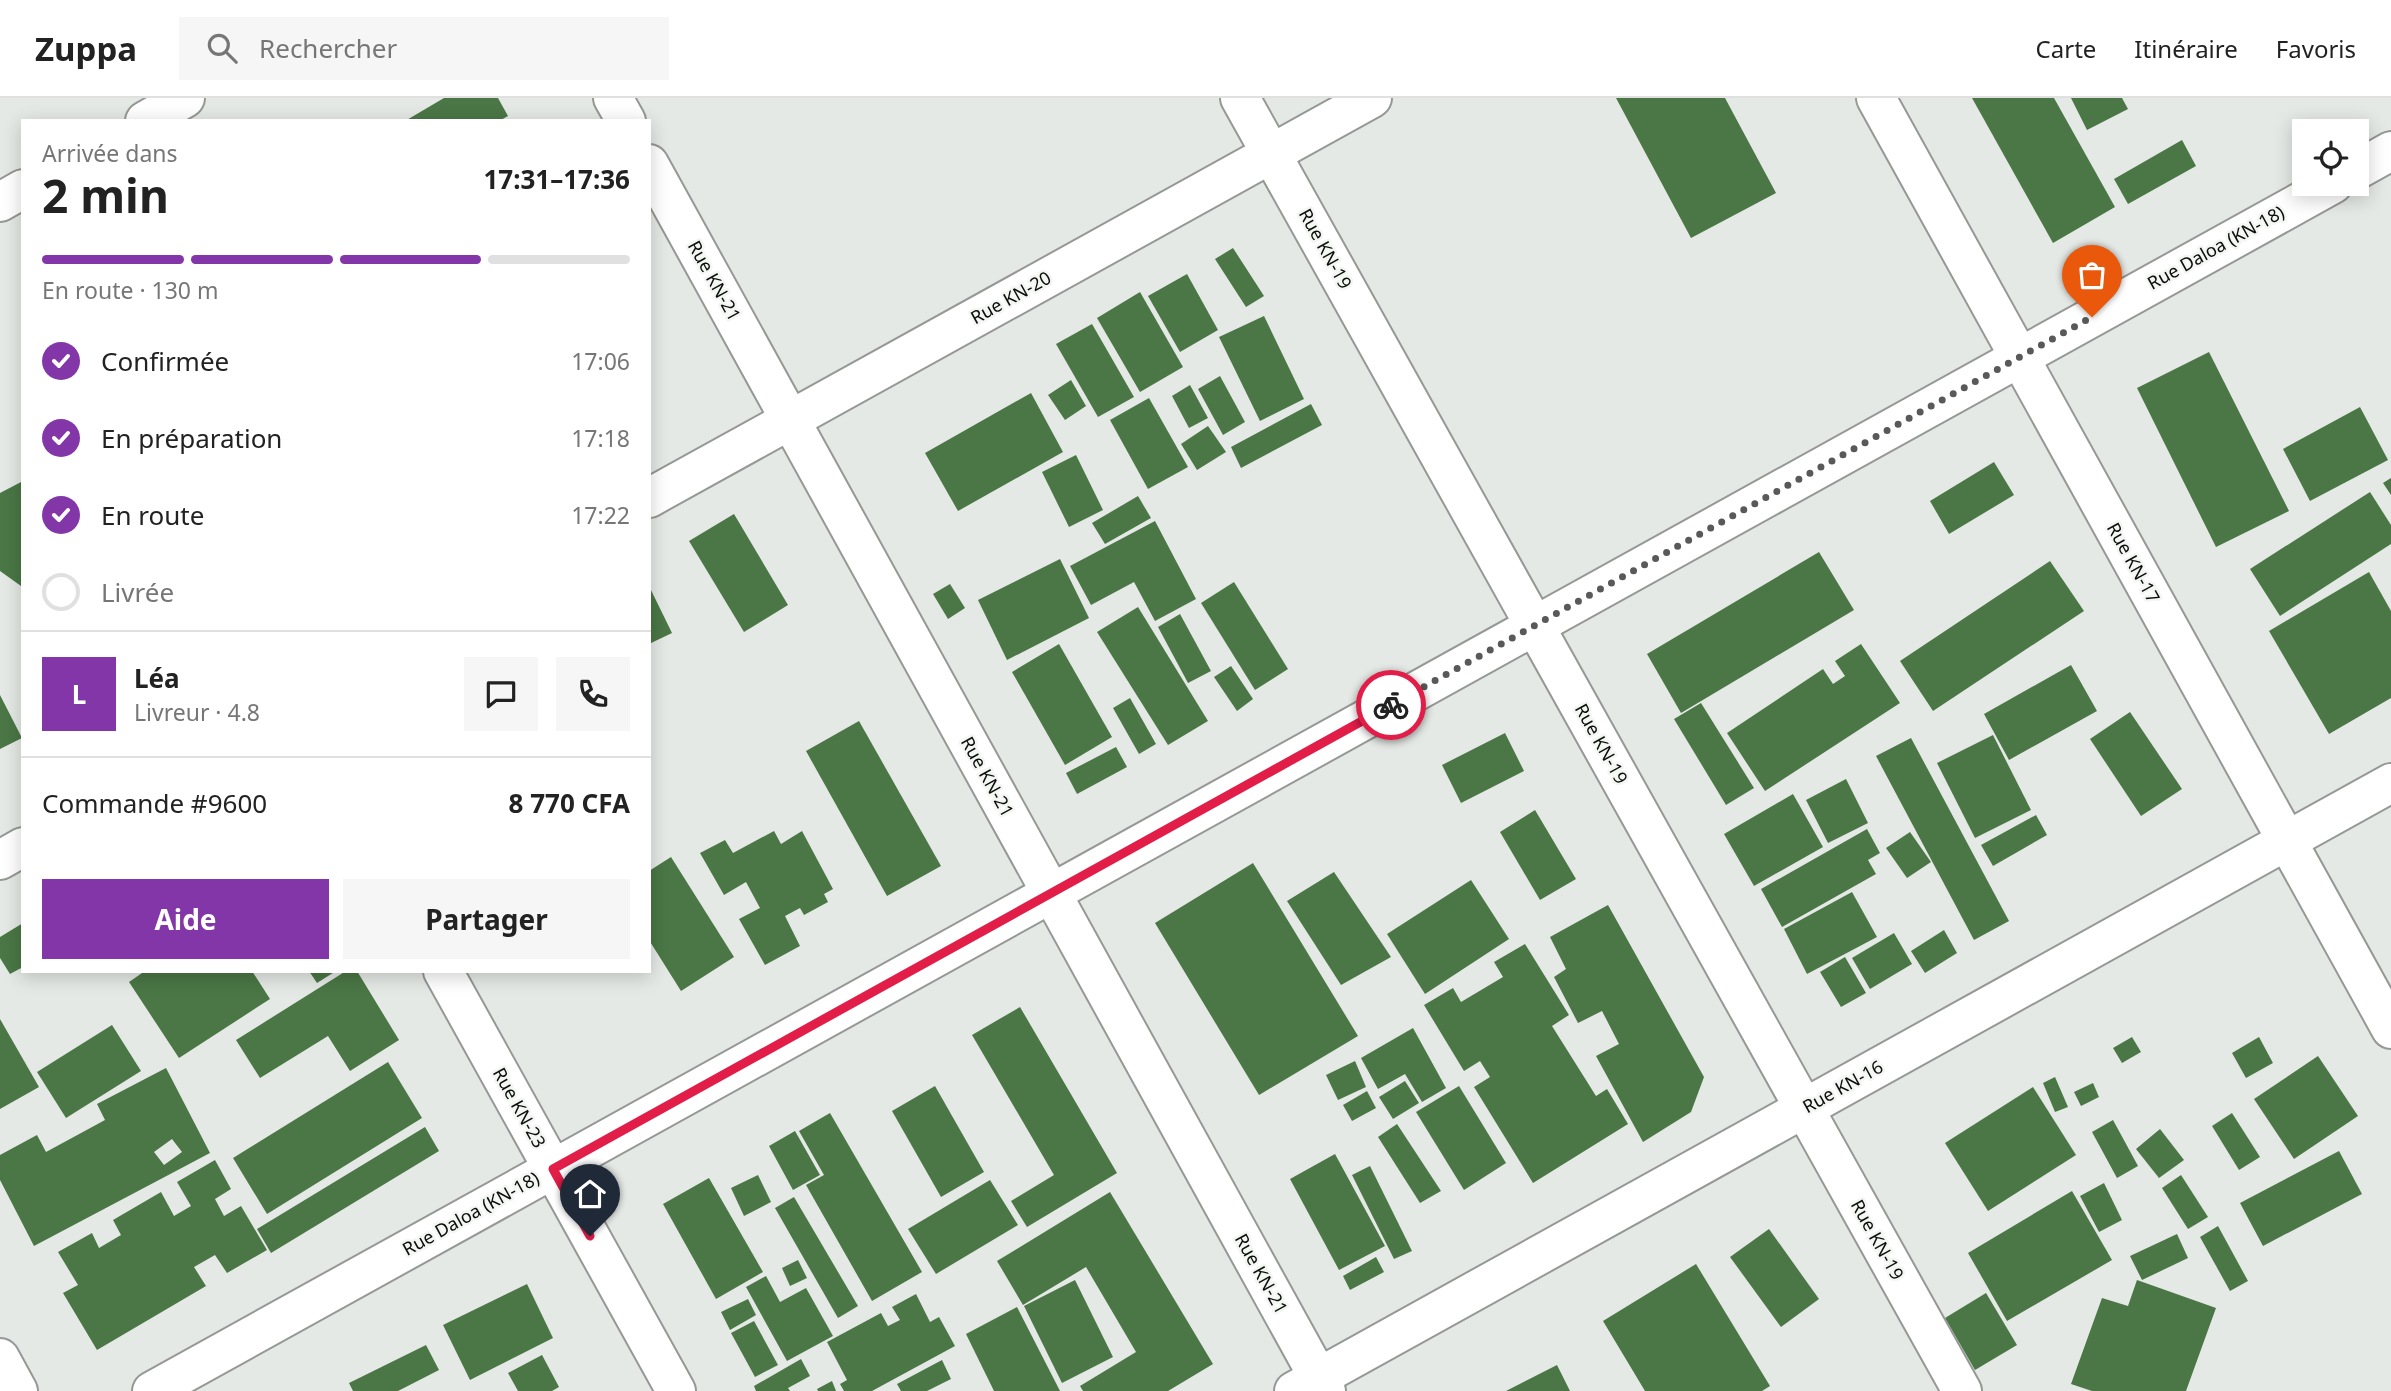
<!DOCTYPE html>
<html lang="fr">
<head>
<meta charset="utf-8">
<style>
  body { margin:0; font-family:"Noto Sans",sans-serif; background:#f6f6f6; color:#222; height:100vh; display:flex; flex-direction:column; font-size:26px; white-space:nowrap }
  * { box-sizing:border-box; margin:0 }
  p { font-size:23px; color:#767676 }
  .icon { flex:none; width:38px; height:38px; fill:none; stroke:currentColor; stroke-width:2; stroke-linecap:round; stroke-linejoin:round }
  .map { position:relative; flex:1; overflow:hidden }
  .sheet { position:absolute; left:21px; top:21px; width:630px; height:854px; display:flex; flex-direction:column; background:#fff; border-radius:0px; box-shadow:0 4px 18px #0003 }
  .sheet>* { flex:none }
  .controls { position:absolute; left:2292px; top:21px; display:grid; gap:14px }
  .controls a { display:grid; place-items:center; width:77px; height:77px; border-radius:0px; background:#fff; box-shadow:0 4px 18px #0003; font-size:35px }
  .pin { position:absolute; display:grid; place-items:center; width:60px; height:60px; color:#fff; margin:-72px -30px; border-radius:50% 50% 50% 0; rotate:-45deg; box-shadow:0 0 7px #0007 }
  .pin .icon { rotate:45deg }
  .courier { position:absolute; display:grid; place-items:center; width:70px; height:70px; margin:-35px; border:5px solid #e11d48; border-radius:50%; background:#fff; color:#222; box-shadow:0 2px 9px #0007 }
  .headline em { font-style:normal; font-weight:700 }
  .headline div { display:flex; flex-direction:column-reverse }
  .headline { display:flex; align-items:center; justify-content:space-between; height:119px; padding:0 21px }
  h1 { font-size:46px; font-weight:700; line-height:52px }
  .bar { display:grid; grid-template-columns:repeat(4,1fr); gap:10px 7px; align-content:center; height:84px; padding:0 21px }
  .bar i { height:9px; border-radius:5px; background:#e0e0e0 }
  .bar .selected { background:#8336a7 }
  .bar p { grid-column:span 4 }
  .line { display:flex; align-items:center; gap:18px; padding:0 21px; border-top:2px solid #e0e0e0 }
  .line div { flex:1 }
  .round { display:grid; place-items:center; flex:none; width:74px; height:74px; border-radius:0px; background:#f6f6f6 }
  ol { padding:0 21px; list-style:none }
  li { display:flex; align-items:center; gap:21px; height:77px }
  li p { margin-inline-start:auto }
  li .icon { padding:7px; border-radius:50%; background:#8336a7; color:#fff; stroke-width:4 }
  li:last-child { color:#767676 }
  li i { width:38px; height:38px; border:4px solid #e0e0e0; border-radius:50% }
  .button { display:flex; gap:14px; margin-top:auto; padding:14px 21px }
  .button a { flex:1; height:80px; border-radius:0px; background:#8336a7; color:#fff; font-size:28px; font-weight:700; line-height:80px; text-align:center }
  .button a+a { background:#f6f6f6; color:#222 }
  header { display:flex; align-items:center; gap:42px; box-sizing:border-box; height:98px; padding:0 35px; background:#fff; border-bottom:2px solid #e0e0e0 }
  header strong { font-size:33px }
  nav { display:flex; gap:38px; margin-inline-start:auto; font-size:24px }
  .search { width:490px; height:63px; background:#f6f6f6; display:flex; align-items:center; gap:18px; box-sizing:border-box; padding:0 24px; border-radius:0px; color:#767676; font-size:26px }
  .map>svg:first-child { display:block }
</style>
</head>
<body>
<header>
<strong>Zuppa</strong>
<div class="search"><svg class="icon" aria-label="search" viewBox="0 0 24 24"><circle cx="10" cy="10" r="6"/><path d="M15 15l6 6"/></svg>Rechercher</div>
<nav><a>Carte</a><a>Itinéraire</a><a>Favoris</a></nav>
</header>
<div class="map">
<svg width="2391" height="1293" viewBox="0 0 2391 1293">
  <rect width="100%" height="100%" fill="#e5e9e5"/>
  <!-- building -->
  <g fill="#4a7745" fill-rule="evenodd">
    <path d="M444 0H498L508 18 499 23H405Z"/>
    <path d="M1616 0H1725L1776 95 1691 140Z"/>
    <path d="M1972 0H2054L2115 109 2053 145Z"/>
    <path d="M2071 0H2122L2128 11 2087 32Z"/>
    <path d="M2182 42 2196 68 2128 106 2114 81Z"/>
    <path d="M1233 150 1264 198 1246 209 1215 161Z"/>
    <path d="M1187 176 1218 232 1180 254 1148 198Z"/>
    <path d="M1140 194 1183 269 1140 294 1097 220Z"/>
    <path d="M1264 218 1304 301 1260 323 1219 239Z"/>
    <path d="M1092 226 1134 299 1098 319 1056 246Z"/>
    <path d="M2209 254 2289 413 2216 449 2137 290Z"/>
    <path d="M1220 278 1245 324 1223 337 1198 291Z"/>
    <path d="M1071 282 1086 308 1065 322 1048 297Z"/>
    <path d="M1190 287 1208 320 1189 330 1172 298Z"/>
    <path d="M1031 295 1063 354 958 413 925 355Z"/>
    <path d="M1149 300 1188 369 1148 391 1110 322Z"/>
    <path d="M1311 306 1322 327 1241 370 1231 349Z"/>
    <path d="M2360 309 2388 362 2310 403 2283 351Z"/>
    <path d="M1208 328 1226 354 1197 372 1181 346Z"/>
    <path d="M1076 357 1103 412 1069 429 1042 374Z"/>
    <path d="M1994 364 2014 397 1949 436 1930 403Z"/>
    <path d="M2391 380V397L2383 385Z"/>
    <path d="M23 383V487L21 488 0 473V395Z"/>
    <path d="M2370 394 2391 427V446L2280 518 2250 471Z"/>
    <path d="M1138 398 1151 420 1105 446 1092 425Z"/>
    <path d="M734 416 788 507 744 534 689 443Z"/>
    <path d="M1155 423 1196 501 1155 523 1134 484 1091 507 1070 468Z"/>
    <path d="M1819 454 1854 512 1681 615 1647 556Z"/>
    <path d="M1060 461 1089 520 1007 562 978 502Z"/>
    <path d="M2050 463 2084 513 1933 613 1900 563Z"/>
    <path d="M2369 474 2391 513V600L2329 636 2269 533Z"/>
    <path d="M1234 484 1288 571 1255 592 1201 505Z"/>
    <path d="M950 486 965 510 948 521 933 496Z"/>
    <path d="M649 488 672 535 649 546Z"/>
    <path d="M1138 509 1208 623 1168 647 1097 534Z"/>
    <path d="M1180 516 1211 573 1188 585 1158 529Z"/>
    <path d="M1059 546 1112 639 1065 667 1012 574Z"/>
    <path d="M1861 546 1900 605 1765 693 1727 635 1823 571 1833 586 1845 578 1835 563Z"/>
    <path d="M2071 567 2097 613 2009 662 1984 616Z"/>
    <path d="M1231 568 1253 601 1237 613 1214 579Z"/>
    <path d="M0 597 22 640 0 651Z"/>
    <path d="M1130 600 1156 646 1139 656 1113 610Z"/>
    <path d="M1701 605 1754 690 1726 707 1674 621Z"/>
    <path d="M2130 614 2182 691 2141 718 2090 641Z"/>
    <path d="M859 623 941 768 887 798 806 653Z"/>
    <path d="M1505 635 1524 673 1461 705 1442 667Z"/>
    <path d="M1993 637 2031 712 1975 740 1937 665Z"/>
    <path d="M1911 640 2009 823 1974 842 1876 658Z"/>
    <path d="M1116 649 1127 669 1077 696 1066 675Z"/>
    <path d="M1846 681 1868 725 1828 745 1806 702Z"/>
    <path d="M1793 696 1823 749 1754 788 1724 736Z"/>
    <path d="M1535 712 1576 781 1540 802 1500 734Z"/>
    <path d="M2036 717 2047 737 1993 768 1981 747Z"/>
    <path d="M1867 731 1880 755 1868 762 1876 776 1782 829 1761 791Z"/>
    <path d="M774 733 781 746 802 733 833 791 824 796 828 804 804 817 800 810 785 818 800 848 765 867 739 821 760 810 746 784 724 797 700 755 725 742 733 755Z"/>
    <path d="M1910 734 1931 764 1907 780 1886 750Z"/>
    <path d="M671 759 734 859 681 893 649 842V773Z"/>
    <path d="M1253 765 1358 938 1259 997 1155 825Z"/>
    <path d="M1334 774 1391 859 1341 887 1287 803Z"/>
    <path d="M1471 782 1509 841 1425 896 1387 836Z"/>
    <path d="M1852 794 1877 839 1807 876 1784 831Z"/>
    <path d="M1608 807 1704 979 1691 1014 1643 1044 1596 958 1619 946 1602 913 1578 925 1554 879 1566 871 1550 839Z"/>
    <path d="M23 825V869L10 876 0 860V839Z"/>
    <path d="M1944 832 1957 855 1925 875 1911 853Z"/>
    <path d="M1894 835 1912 866 1870 891 1852 860Z"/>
    <path d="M1525 846 1569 917 1552 928 1596 998 1607 991 1628 1026 1533 1085 1474 989 1490 979 1480 963 1464 973 1424 907 1453 890 1461 904 1503 879 1494 864Z"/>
    <path d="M1845 859 1866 895 1841 909 1820 874Z"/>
    <path d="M145 873H252L270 901 179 960 129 884Z"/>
    <path d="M309 873H336L317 885Z"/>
    <path d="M346 873H357L399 942 350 973 328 938 260 980 236 942Z"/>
    <path d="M1020 909 1117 1075 1027 1129 1011 1103 1054 1077 972 937Z"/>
    <path d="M0 921 39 989 0 1011Z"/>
    <path d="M112 927 141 973 66 1020 37 974Z"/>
    <path d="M1413 930 1446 990 1422 1004 1405 976 1378 991 1361 960Z"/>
    <path d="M2132 939 2141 954 2122 965 2113 950Z"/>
    <path d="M2259 939 2273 965 2246 980 2232 955Z"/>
    <path d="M2318 958 2358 1018 2294 1061 2254 1001Z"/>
    <path d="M1355 963 1366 989 1338 1002 1326 977Z"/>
    <path d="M388 964 422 1020 267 1116 233 1060Z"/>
    <path d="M166 970 210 1055 34 1148 0 1082V1057L37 1037 46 1054 105 1022 97 1006ZM172 1041 182 1054 164 1067 154 1054Z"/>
    <path d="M2055 979 2068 1009 2055 1014 2043 985Z"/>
    <path d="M1405 983 1419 1005 1393 1021 1379 999Z"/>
    <path d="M2093 985 2099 999 2081 1008 2074 994Z"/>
    <path d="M935 988 984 1074 941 1099 892 1013Z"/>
    <path d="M1459 988 1506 1065 1464 1092 1416 1014Z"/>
    <path d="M2033 989 2076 1057 1988 1113 1945 1045Z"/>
    <path d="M1367 993 1376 1010 1352 1023 1343 1007Z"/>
    <path d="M830 1015 922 1174 872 1203 806 1087 824 1077 799 1033Z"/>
    <path d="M2232 1015 2260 1059 2239 1072 2212 1028Z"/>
    <path d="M2113 1022 2138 1068 2117 1080 2092 1034Z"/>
    <path d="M1397 1026 1441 1093 1420 1105 1378 1039Z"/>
    <path d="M425 1029 439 1053 271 1155 257 1131Z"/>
    <path d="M2160 1031 2184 1062 2159 1080 2136 1051Z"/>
    <path d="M795 1033 820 1077 793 1092 769 1048Z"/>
    <path d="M2339 1053 2362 1096 2263 1148 2240 1105Z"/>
    <path d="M1335 1056 1385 1148 1339 1172 1290 1081Z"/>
    <path d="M215 1062 231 1091 215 1101 224 1118 241 1108 267 1152 227 1175 215 1157 194 1169 206 1188 97 1252 63 1195 78 1187 58 1154 92 1135 99 1150 121 1137 113 1122 161 1094 174 1118 191 1108 177 1084Z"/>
    <path d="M1370 1068 1412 1153 1394 1161 1352 1077Z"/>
    <path d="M758 1077 771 1104 744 1118 731 1090Z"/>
    <path d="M2181 1077 2208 1119 2188 1131 2162 1090Z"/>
    <path d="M709 1080 763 1174 716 1201 663 1106Z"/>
    <path d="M990 1082 1018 1127 936 1176 908 1131Z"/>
    <path d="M2104 1085 2122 1122 2099 1134 2080 1098Z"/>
    <path d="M2072 1093 2112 1162 2007 1223 1968 1155Z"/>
    <path d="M1110 1094 1213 1266 1168 1293H1083L1080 1288 1136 1254 1086 1169 1023 1207 997 1163Z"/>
    <path d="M794 1099 858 1208 838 1220 775 1110Z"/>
    <path d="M2218 1128 2248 1183 2230 1193 2200 1139Z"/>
    <path d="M1769 1131 1819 1201 1781 1229 1730 1159Z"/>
    <path d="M2177 1136 2188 1160 2142 1182 2130 1158Z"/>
    <path d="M1376 1159 1384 1174 1350 1192 1343 1178Z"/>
    <path d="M798 1162 807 1180 790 1188 782 1170Z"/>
    <path d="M1696 1166 1770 1288 1762 1293H1645L1603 1223Z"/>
    <path d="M766 1178 780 1204 806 1190 833 1238 787 1263 746 1189Z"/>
    <path d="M1075 1182 1113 1259 1062 1285 1024 1208Z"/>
    <path d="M2137 1182 2216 1210 2186 1293H2092L2071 1286 2102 1200 2128 1208Z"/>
    <path d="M527 1186 553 1240 470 1282 443 1227Z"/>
    <path d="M1986 1195 2017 1247 1975 1272 1945 1220Z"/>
    <path d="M916 1196 930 1224 939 1219 955 1248 872 1293H844L840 1286 847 1282 827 1244 881 1215 888 1228 900 1222 892 1209Z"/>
    <path d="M748 1201 756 1217 730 1232 721 1214Z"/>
    <path d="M1017 1209 1060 1293H994L966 1236Z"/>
    <path d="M754 1223 778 1267 755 1279 731 1235Z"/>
    <path d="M426 1247 439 1272 398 1293H353L349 1285Z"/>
    <path d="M542 1257 559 1289 552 1293H518L508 1275Z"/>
    <path d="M801 1261 810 1278 788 1290 790 1293H756L754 1288Z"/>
    <path d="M942 1262 951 1281 927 1293H901L897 1286Z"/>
    <path d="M1557 1267 1570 1293H1506Z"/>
    <path d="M832 1283 836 1293H818L817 1291Z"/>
  </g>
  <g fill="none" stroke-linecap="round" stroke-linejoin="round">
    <defs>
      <g id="street">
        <path d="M613 0 626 23"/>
        <path d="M1240 0 1962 1293"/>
        <path d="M1876 0 2391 931"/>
        <path d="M145 23 185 0"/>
        <path d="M649 66 1326 1293"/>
        <path d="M2357 72 2391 53"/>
        <path d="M0 104 23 91"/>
        <path d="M649 400 1372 0"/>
        <path d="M0 762 23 749"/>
        <path d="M443 873 676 1293"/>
        <path d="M0 1260 18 1293"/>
        <path d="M152 1293 2333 86"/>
        <path d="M1294 1293 2391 685"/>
      </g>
    </defs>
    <!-- street casing -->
    <use href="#street" stroke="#959895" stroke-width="42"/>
    <!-- street -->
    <use href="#street" stroke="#fff" stroke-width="38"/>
  </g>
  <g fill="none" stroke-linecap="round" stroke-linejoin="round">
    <!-- done -->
    <path stroke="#585a58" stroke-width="7" stroke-dasharray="0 12.6" d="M1391 607 2092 219"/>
    <!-- route -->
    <path stroke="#e11d48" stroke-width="9" d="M590 1138 553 1071 1391 607"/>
  </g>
  <g text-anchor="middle" stroke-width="5" stroke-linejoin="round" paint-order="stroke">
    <!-- street labels -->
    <g font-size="18" fill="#0c0d0c" stroke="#f3f6f2">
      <text transform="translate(2216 150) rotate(-29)" y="6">Rue Daloa (KN-18)</text>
      <text transform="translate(1325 151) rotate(61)" y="6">Rue KN-19</text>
      <text transform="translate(714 183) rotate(61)" y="6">Rue KN-21</text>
      <text transform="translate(1011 200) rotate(-29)" y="6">Rue KN-20</text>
      <text transform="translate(2133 465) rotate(61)" y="6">Rue KN-17</text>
      <text transform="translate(1601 646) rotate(61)" y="6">Rue KN-19</text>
      <text transform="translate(987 679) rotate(61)" y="6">Rue KN-21</text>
      <text transform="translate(1843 989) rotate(-29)" y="6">Rue KN-16</text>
      <text transform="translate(519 1010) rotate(61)" y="6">Rue KN-23</text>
      <text transform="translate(471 1116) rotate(-29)" y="6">Rue Daloa (KN-18)</text>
      <text transform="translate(1877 1142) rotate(61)" y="6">Rue KN-19</text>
      <text transform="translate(1261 1176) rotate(61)" y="6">Rue KN-21</text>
    </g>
  </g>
</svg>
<div class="controls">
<a><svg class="icon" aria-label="locate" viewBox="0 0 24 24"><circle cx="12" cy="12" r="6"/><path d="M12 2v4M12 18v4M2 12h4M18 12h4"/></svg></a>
</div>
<div class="pin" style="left:2092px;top:219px;background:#ea580c"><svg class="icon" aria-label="bag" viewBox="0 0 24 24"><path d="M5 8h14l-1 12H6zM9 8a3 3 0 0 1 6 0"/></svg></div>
<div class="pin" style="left:590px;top:1138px;background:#1f2937"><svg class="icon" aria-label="home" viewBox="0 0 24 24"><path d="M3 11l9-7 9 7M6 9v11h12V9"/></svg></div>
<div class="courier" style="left:1391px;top:607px"><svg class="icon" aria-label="bike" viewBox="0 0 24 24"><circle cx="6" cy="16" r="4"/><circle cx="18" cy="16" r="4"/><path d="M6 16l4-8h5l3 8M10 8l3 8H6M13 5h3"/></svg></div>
<section class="sheet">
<div class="headline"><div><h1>2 min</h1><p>Arrivée dans</p></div><em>17:31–17:36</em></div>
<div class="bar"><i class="selected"></i><i class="selected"></i><i class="selected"></i><i></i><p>En route · 130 m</p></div>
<ol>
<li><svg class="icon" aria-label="check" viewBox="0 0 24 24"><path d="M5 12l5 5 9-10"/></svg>Confirmée<p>17:06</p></li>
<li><svg class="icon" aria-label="check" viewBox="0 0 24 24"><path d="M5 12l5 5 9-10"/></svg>En préparation<p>17:18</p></li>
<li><svg class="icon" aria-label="check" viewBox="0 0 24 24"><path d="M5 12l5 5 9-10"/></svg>En route<p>17:22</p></li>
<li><i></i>Livrée</li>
</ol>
<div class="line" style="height:126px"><b class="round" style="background:#8336a7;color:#fff">L</b><div><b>Léa</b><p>Livreur · 4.8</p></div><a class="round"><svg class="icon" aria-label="chat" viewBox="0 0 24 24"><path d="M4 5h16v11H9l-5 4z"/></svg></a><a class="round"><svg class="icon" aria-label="phone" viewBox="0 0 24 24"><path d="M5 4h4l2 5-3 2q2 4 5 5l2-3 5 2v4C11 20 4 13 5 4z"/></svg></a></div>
<div class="line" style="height:91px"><div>Commande #9600</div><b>8 770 CFA</b></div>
<div class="button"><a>Aide</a><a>Partager</a></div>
</section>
</div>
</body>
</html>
